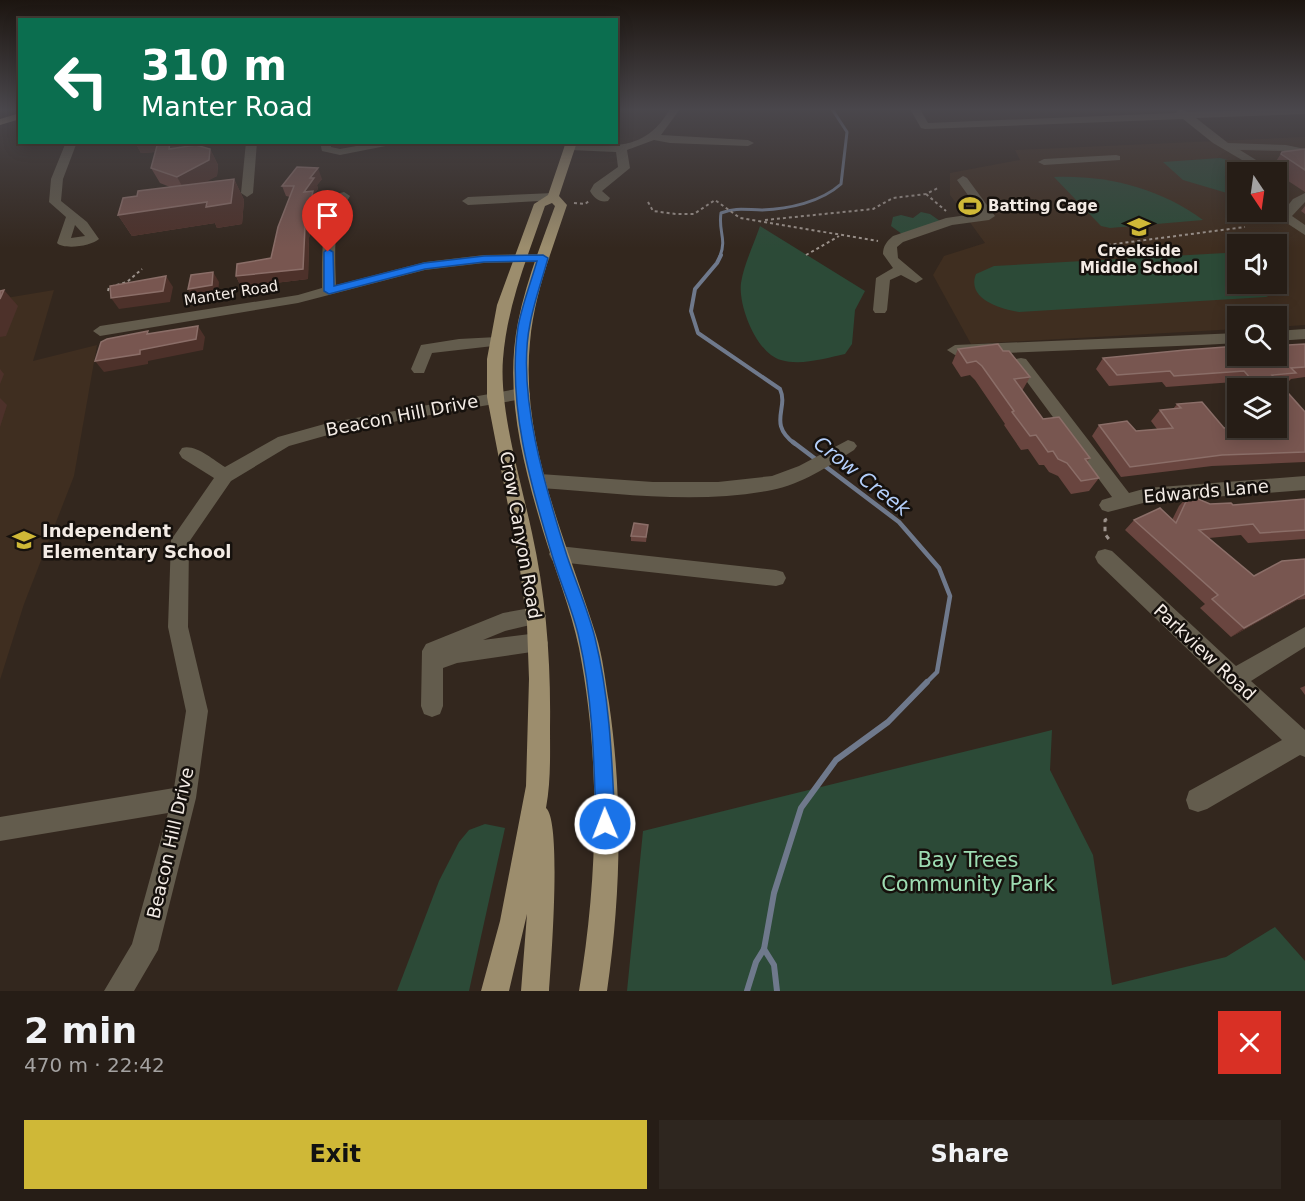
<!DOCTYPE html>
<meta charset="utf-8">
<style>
body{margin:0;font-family:"DejaVu Sans",sans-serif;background:#2e261f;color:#f1f3f6;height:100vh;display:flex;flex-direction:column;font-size:22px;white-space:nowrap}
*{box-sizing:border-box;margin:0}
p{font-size:20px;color:#a4a2a1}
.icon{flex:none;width:33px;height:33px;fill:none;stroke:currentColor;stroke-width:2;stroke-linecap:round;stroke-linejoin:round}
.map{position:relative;height:991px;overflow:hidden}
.sheet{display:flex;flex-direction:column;background:#261d16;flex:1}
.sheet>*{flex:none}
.guide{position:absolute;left:18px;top:18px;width:600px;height:126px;border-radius:0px;box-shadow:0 3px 15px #0003,0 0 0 2px #423b35;background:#0b6e4f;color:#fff;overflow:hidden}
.needle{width:39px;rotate:167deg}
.buttons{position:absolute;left:1227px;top:162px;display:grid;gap:12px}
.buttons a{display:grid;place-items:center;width:60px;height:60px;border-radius:0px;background:#261d16;box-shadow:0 3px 15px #0003,0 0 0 2px #423b35;font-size:30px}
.pin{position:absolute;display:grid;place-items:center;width:51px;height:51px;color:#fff;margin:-62px -26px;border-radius:50% 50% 50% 0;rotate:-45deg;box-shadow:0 0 6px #0007}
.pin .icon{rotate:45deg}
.me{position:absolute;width:66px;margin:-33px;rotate:359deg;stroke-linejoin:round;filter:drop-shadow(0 0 4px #0008)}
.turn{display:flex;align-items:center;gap:21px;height:126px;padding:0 24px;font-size:27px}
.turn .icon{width:78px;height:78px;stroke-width:2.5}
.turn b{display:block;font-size:42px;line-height:51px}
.round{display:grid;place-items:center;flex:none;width:63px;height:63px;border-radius:0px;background:#2e261f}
.summary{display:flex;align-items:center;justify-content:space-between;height:102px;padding:0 24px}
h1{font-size:36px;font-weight:600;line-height:45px}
.cta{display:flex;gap:12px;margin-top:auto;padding:12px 24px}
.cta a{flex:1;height:69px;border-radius:0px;background:#cfb837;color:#111;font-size:24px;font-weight:600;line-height:69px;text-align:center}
.cta a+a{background:#2e261f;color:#f1f3f6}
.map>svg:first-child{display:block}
.built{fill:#3f2e20;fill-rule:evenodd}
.green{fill:#2c4a37}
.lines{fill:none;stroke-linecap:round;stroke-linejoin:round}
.stream-far3{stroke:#6f798c;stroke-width:3}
.stream-far2{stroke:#6f798c;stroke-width:4}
.stream-far1{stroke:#6f798c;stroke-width:4.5}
.stream{stroke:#6f798c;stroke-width:6}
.path-far1{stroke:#9c928b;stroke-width:2;stroke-dasharray:3 3;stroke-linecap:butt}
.path{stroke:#9c928b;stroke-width:3;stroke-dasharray:4.5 4.5;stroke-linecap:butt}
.minor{fill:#635c4d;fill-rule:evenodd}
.major{fill:#9c8d6d;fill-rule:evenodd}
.wall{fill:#69453f}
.shaded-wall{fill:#4d312a}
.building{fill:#785650;stroke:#8b6e68;stroke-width:1.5}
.route{fill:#1a73e8;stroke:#114b97;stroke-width:1.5}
.labels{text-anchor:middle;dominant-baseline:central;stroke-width:5;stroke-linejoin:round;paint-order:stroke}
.far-poi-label{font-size:15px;font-weight:bold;fill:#f3ebe5;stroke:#16110d;text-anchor:start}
.far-street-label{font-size:15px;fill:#f3ebe5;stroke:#16110d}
.street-label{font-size:18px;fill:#f3ebe5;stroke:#16110d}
.poi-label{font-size:18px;font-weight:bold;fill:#f3ebe5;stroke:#16110d;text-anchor:start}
.water-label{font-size:20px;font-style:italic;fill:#b4cffb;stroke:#16110d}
.near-park-label{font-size:21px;fill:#9ddcb2;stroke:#16110d}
</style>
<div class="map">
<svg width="1305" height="991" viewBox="0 0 1305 991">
<rect width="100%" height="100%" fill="#33271e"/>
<!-- built -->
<g class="built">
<path d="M1305 137V325L1277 327 1276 316H1238L1237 329 971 344 933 275 944 256 985 243 950 195V173L1020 160 1015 150ZM1238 172H1276V212H1238ZM1238 244H1276V284H1238Z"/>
<path d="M54 290 33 361 97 345 74 476 24 604 0 680V299Z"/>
</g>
<!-- green -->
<g class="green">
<path d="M1220 158 1228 160 1243 172H1238L1237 196 1183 180 1163 162Z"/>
<path d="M1054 177C1108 175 1159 188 1203 220L1110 228 1101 226Z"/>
<path d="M921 212 930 214 940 221 902 234 891 226 893 217 901 215 913 218Z"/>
<path d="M760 226 865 291 855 310 852 344 845 354C826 358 801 366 781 360 757 354 738 306 741 283 744 264 754 244 760 226Z"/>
<path d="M1225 253 1237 255 1238 284H1276L1277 274 1282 284 1281 290 1266 297 1019 312C1001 309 966 299 976 274L994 266Z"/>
<path d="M1052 730 1050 770 1093 855 1112 985 1226 957 1275 927 1305 961V991H627L643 831Z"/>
<path d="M485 824 505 828 469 991H397L439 881 459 842 469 830Z"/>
</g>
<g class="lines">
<!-- stream-far3 -->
<path class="stream-far3" d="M720 256C727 239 718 231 721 213 735 207 748 210 762 210 789 209 821 202 841 184L847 132 832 109"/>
<!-- stream-far2 -->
<path class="stream-far2" d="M721 255 717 263 695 289 691 311 698 333 780 389C789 409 767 423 795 444"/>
<!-- stream-far1 -->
<path class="stream-far1" d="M793 442 899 522 939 568 950 596 937 672 925 684"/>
<!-- stream -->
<g class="stream">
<path d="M764 949 774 965 777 991"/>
<path d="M747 991 756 962 764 949 774 893 801 808 836 760 888 722 927 682"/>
</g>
<!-- path-far1 -->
<g class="path-far1">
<path d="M926 194 946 211"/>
<path d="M648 202 653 211 676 214H694L715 200 740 218 878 241"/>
<path d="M574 203 585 204 589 201"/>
<path d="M765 220 873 209 893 198 926 194 938 188"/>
<path d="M1114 254 1107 245 1245 227"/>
<path d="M806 255 839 236"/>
<path d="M108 291 109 287 127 282 142 269"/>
</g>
<!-- path -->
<path class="path" d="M1107 519 1105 520V534L1111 542"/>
<!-- minor -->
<g class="minor">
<path d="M670 109H680L661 135 748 140 754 143 748 146 670 143 654 140 627 150 630 168 602 191 610 198 608 201C600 203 594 198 590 191L594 184 618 167 616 152 570 150 564 147 566 145C575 143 585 145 594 145 630 147 651 141 670 109Z"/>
<path d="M910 109H920L928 123 1176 113 1180 109 1188 112 1305 109V114L1196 118 1228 143 1286 145 1305 149V155L1286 151 1240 150 1269 168 1263 171 1259 170 1213 143 1183 119 925 129 921 128Z"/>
<path d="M66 142H77L63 179 61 201 87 222 99 239C92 246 64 250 57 243L66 217 49 202 51 179ZM75 225 85 236 71 238Z"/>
<path d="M246 142H257L253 193 247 197 241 193Z"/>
<path d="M320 142H331V147L340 149 378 142H406L340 155 322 151Z"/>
<path d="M1116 155 1120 156V160L1044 165 1038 162 1044 159Z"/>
<path d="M963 176 967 178 995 216 989 220 952 225 903 242 897 247 898 258 923 279 916 283 901 275 890 280 887 310 885 313H875L873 310 876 278 893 268 883 254C883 246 887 241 893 236L946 218 981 213 957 180Z"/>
<path d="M344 192 350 196C332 224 335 253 336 285L425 262 484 255 543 254 550 258 543 262 484 263 425 270 298 303 100 336 93 331 100 326 298 295 322 288C322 254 320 223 340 193Z"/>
<path d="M553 193 557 194V200L468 205 462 201 468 197Z"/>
<path d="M1305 193V202L1292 216 1305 225V235L1282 220 1246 218 1240 214 1242 212 1282 213 1293 199Z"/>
<path d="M1305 329V339L1276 341V331Z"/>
<path d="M1238 333V343L1202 345 955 355 947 350 955 345Z"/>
<path d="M497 337 502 339 504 342 502 345 432 353 424 373H414L411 369 421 345 459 339Z"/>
<path d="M1021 358 1026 359 1129 493 1147 488 1305 476V490L1147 502 1108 512 1102 510 1099 505 1102 500 1112 497 1016 367 1013 363 1016 359Z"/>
<path d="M522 388 528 390 530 394 528 398 413 418 328 435 289 446 231 481 189 542 188 627 208 711 196 798 158 950 134 991H104L132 944 168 813 0 841V817L174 788 186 711 168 627 171 540 214 478 182 458 179 453 182 448C196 444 213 460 225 467L278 437 328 423Z"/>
<path d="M848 440 854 442 857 446 854 450C829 466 802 484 772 490 696 505 616 493 540 488L534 486 531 481 534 476 540 474 653 482H718L772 476 799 466Z"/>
<path d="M559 546 776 570 783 572 786 578 783 584 776 586 559 562 552 560 549 554 552 548Z"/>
<path d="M1105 549 1112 551 1236 666 1305 627V647L1251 681 1305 730V757L1300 755 1207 809 1198 812 1189 809 1186 800 1189 791 1282 740 1098 563 1095 557 1098 551Z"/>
<path d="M536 607 543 610 546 616 543 622 505 631 483 640 538 633 545 636 548 643 545 650 457 663 443 668V706L440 714 432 717 424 714 421 706 422 651 426 644 503 613Z"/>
</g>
<!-- major -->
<g class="major">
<path d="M20 113V119L0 125V119Z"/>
<path d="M566 142H577L559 196 567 205C552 250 534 295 530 342 520 442 567 542 596 635 603 657 605 680 609 703 623 799 621 895 607 991H579C598 878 601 761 579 648 571 609 555 570 543 531 523 464 504 393 518 322 526 282 541 244 555 206L552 203 545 206C528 256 507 305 503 359 499 410 521 481 532 533 546 597 551 661 550 727 550 754 551 781 546 808 562 821 551 964 549 991H521L527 914 509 991H481L500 921 526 786 529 679 527 624 519 562 487 397V359L497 305 534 204 548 195Z"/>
</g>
</g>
<!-- wall -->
<g class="wall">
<path d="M135 142H180V147L210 149 218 165 217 176 204 182 234 179 244 200 242 224 217 228 215 223 132 236 118 215 137 196 170 187 160 183 151 168 155 152 141 153Z"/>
<path d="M1305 149V192L1276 173V172L1271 169 1282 152Z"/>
<path d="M322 179 317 185 318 189 314 194 317 202 309 238 308 279 241 287 236 276 271 258 290 197 286 196 282 186Z"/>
<path d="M1305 206V214L1301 211Z"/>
<path d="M1305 344V377L1291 379 1286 384 1280 385 1305 412V462L1212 466 1121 477 1092 436 1099 425 1136 431 1157 429 1151 421 1160 410 1173 409 1177 404 1224 428H1276V388H1240L1234 382 1166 387 1162 382 1109 386 1096 369 1103 358Z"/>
<path d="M958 349 1003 351 1030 377 1022 391 1043 419 1090 458 1087 462 1099 478 1089 491 1071 494 1058 476 1049 472 1044 465H1039L1028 449 1021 450 1004 425 1005 424 975 380 970 375 961 377 952 363Z"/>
<path d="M1189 495 1210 504 1233 505 1305 499V539L1248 543 1241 535 1209 538 1254 576 1305 559V599L1297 600 1231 637 1200 608 1205 604 1125 530 1134 520H1172L1179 506Z"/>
<path d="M648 525 646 542 631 541V536Z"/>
<path d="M1305 686V695L1300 688Z"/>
</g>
<!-- shaded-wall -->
<g class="shaded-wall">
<path d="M135 142H158L156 152 141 153Z"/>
<path d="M170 142H180L177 164 169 149Z"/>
<path d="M210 149 218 165 217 176 186 193 177 177Z"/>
<path d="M318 168 322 179 317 185 318 189 314 194 317 202 309 238 308 279 241 287 236 276 303 269 305 227 304 192 310 178Z"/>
<path d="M234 179 244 200 242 224 217 228 215 223 132 236 118 215Z"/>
<path d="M213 272 219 282 218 296 195 300 188 289Z"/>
<path d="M166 276 173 287 170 302 119 309 111 298Z"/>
<path d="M4 290 18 306 6 336 0 337V299Z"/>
<path d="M198 326 205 337 203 350 148 361V364L104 372 95 361 140 350Z"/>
<path d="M0 369 4 374 0 384Z"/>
<path d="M0 398 7 405 0 427Z"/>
<path d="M1305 594 1297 600 1231 637 1244 628Z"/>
</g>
<!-- building -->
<g class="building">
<path d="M158 142H170L169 149 196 145 210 149 209 160 177 177 151 168Z"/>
<path d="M1305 149V170L1281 154 1282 152Z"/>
<path d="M297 167 318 168 310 178H314L304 192 313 191 305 227 303 269 236 276 237 264 271 258 278 227 294 186H282Z"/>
<path d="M234 179 231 203 206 207 207 202 118 215 123 198 137 196 138 191Z"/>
<path d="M213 272 212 285 188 289 191 275Z"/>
<path d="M166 276 163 291 111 298 110 286Z"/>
<path d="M4 290 0 299V291Z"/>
<path d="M198 326 196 339 140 350V354L95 361 101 342 107 339 148 331 147 334Z"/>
<path d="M1285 343 1288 345 1305 344V367L1291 368 1296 373 1272 375 1305 412V452L1222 455 1130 467 1099 425 1127 421 1136 431 1173 428 1160 410 1181 408 1177 404 1202 402 1224 428 1238 427 1276 428V424H1284L1276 416V388H1259L1244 371 1174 376 1170 371 1117 375 1103 358 1185 350 1238 346V356H1276V344Z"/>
<path d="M998 344 1003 351H1009L1030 377 1014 379 1043 419 1059 417 1090 458 1085 459 1099 478 1081 481 1067 463 1058 459 1053 451 1048 452 1036 435 1030 436 1012 412 1014 411 982 366 976 361 967 363 958 349Z"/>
<path d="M1189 495 1210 504 1231 503 1233 505 1305 499V530L1260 533 1253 524 1199 530 1254 576 1282 561 1305 559V594L1244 628 1212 599 1218 595 1134 520 1160 508 1176 523Z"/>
<path d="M634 523 648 525 646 537 631 536Z"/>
</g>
<!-- sky -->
<linearGradient id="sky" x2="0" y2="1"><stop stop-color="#1c1510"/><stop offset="0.44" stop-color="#4a474c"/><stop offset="1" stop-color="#4a474c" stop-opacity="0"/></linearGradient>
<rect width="1305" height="248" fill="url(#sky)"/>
<!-- route -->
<path class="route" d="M328 249 333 252 334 286 424 263 484 256 543 255 548 258C542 280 534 302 530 324 516 393 546 490 567 556 576 583 588 610 595 638 610 699 612 761 615 824L612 830 605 833 599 830 596 824C594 761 593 699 579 638 573 610 560 583 552 555 530 483 507 403 518 327 522 305 531 282 537 261L484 262 425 269 329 294 324 291V252Z"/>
<!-- icons -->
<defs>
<g id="stadium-bare" transform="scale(1.8)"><path d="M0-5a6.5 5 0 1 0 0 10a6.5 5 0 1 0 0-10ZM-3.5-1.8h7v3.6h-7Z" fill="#cfb837" stroke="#16110d" stroke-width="2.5" paint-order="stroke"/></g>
<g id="school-bare" transform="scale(1.8)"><path d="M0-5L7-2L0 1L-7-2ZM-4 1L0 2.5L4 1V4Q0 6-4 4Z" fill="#cfb837" stroke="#16110d" stroke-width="2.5" paint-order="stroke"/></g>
</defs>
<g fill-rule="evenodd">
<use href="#stadium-bare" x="970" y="206"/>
<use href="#school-bare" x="1139" y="227"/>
<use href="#school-bare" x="24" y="540"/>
</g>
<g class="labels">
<!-- far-poi labels -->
<g class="far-poi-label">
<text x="988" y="206">Batting Cage</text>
<text x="1139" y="251" text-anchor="middle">Creekside<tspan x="1139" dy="17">Middle School</tspan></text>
</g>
<!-- far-street labels -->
<g class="far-street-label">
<text transform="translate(231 293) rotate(-9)">Manter Road</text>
</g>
<!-- street labels -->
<g class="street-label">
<text transform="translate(402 415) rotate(-11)">Beacon Hill Drive</text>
<text transform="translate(1206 491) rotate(-5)">Edwards Lane</text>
<text transform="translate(521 535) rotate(80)">Crow Canyon Road</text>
<text transform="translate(1205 652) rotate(43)">Parkview Road</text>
<text transform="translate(170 843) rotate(-77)">Beacon Hill Drive</text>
</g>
<!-- poi labels -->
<g class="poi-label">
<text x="42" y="530">Independent<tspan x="42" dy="21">Elementary School</tspan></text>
</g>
<!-- water labels -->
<g class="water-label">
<text transform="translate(862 476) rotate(38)">Crow Creek</text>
</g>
<!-- near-park labels -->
<g class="near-park-label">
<text x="968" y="860">Bay Trees<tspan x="968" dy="24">Community Park</tspan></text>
</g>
</g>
</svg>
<div class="buttons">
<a><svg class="needle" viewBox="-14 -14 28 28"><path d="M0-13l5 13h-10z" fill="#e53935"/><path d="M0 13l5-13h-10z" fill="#a4a2a1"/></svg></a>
<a><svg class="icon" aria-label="sound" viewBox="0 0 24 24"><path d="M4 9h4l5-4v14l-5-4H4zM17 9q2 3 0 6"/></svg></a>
<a><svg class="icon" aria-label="search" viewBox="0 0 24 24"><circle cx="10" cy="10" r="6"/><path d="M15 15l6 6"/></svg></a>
<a><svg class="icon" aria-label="layers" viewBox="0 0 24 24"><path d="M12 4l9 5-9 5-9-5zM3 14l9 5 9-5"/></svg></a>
</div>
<div class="pin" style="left:328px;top:252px;background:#d93025"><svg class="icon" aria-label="arrive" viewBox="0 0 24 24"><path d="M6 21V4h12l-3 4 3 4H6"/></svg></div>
<svg class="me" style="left:605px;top:824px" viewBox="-20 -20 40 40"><circle r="17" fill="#1a73e8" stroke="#fff" stroke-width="3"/><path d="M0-11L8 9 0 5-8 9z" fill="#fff"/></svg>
<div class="guide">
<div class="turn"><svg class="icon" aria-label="left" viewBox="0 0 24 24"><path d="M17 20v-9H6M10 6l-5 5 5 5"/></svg><div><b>310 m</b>Manter Road</div></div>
</div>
</div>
<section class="sheet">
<div class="summary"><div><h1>2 min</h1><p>470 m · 22:42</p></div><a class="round" style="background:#d93025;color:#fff"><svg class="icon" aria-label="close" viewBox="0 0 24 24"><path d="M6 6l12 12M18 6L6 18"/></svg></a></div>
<div class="cta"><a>Exit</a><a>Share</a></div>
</section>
